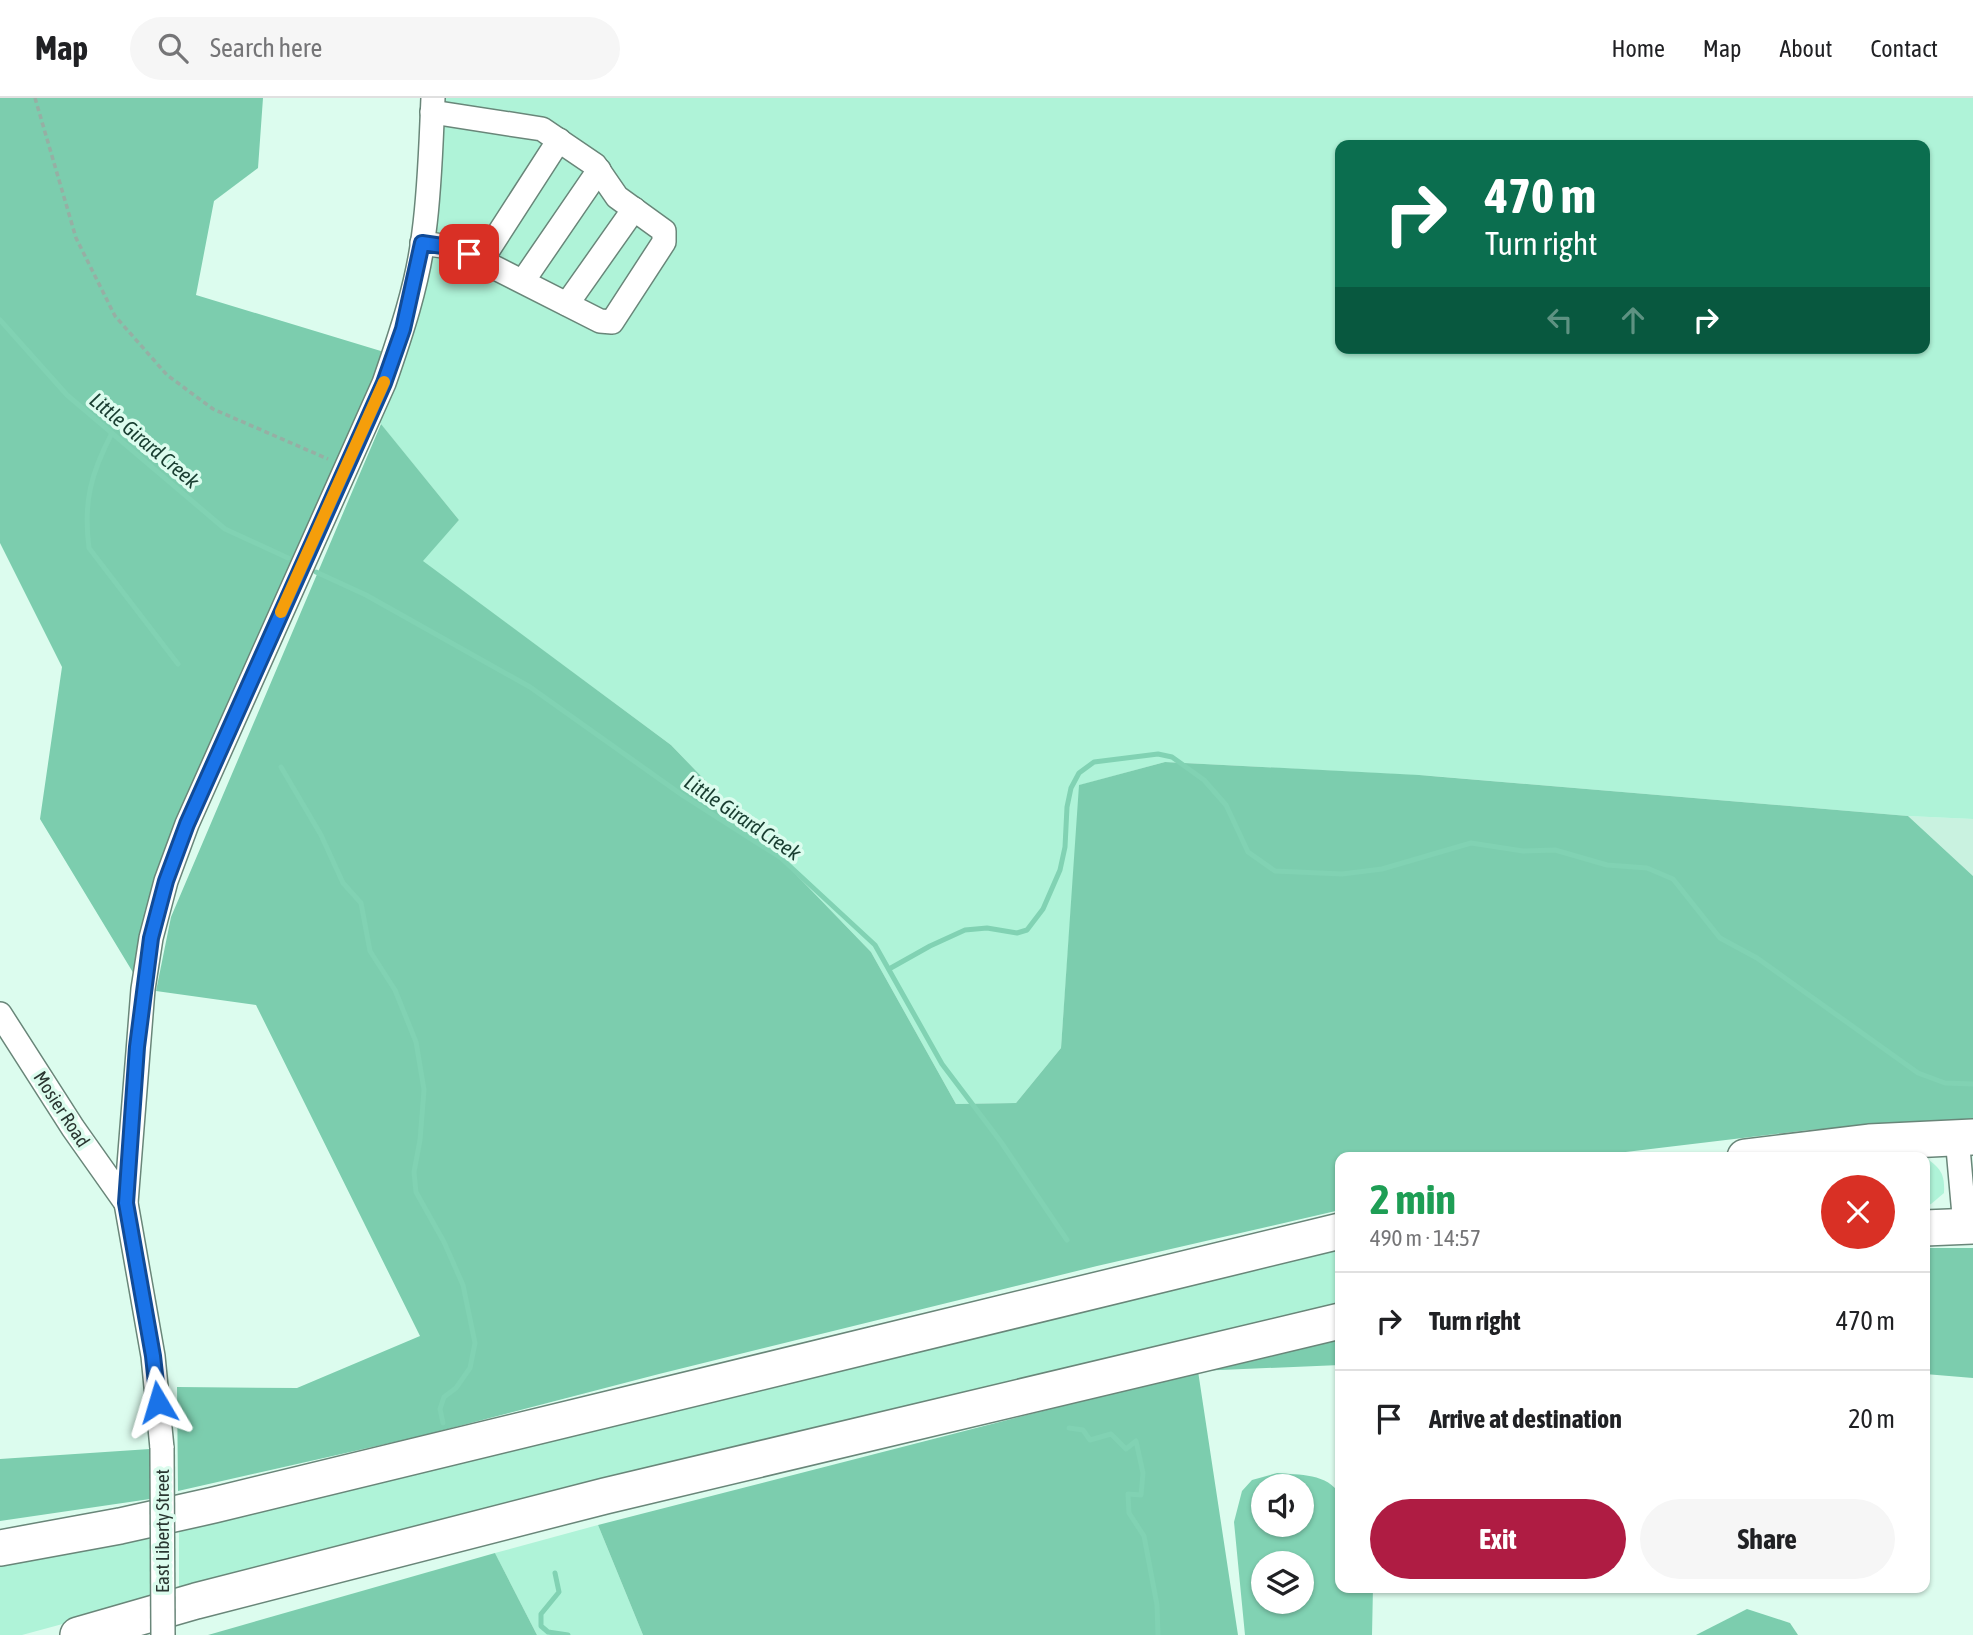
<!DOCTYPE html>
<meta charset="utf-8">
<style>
body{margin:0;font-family:"Asap Condensed",sans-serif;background:#f6f6f6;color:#202124;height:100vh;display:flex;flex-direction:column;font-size:26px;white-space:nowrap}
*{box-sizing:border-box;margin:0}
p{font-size:23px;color:#757577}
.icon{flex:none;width:38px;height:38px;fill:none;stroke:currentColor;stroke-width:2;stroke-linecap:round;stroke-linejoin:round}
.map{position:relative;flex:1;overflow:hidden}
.side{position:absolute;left:1335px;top:1054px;width:595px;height:441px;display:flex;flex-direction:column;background:#fff;border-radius:14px;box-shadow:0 2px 5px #0004}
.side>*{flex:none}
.banner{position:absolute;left:1335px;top:42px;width:595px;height:214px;border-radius:14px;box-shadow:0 2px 5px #0004;background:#0b6e4f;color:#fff;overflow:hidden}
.fabs{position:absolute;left:1251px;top:1376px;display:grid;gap:14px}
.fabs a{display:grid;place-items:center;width:63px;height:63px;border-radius:50%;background:#fff;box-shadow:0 2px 5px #0004;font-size:35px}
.pin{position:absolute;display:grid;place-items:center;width:60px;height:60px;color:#fff;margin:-30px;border-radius:14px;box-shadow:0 4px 10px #0006}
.me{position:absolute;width:77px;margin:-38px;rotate:353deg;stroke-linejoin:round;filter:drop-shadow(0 0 5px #0008)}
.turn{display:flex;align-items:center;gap:24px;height:147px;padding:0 35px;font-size:32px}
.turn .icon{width:91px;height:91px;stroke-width:2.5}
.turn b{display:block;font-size:49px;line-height:60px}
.lanes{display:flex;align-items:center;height:66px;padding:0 35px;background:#0003;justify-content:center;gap:35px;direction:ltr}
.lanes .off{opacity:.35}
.round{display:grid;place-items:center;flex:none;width:74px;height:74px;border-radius:37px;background:#f6f6f6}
.head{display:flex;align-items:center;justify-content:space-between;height:119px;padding:0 35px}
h1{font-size:42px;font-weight:700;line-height:52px;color:#1e9e55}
.button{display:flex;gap:14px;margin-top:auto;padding:14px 35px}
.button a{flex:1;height:80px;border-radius:42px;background:#af1c43;color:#fff;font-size:28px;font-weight:700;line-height:80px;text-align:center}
.button a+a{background:#f6f6f6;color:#202124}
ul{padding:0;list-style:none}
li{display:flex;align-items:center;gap:21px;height:98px;padding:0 35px;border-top:2px solid #e0e0e0}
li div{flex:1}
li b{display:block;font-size:26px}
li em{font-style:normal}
header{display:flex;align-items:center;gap:42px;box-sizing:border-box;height:98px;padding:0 35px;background:#fff;border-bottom:2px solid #e0e0e0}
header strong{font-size:33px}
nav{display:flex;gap:38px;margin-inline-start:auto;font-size:24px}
.search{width:490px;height:63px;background:#f6f6f6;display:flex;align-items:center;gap:18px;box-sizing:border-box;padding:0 24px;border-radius:38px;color:#757577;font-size:26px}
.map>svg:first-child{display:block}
.built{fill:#c9f2e0}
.green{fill:#aff3d8;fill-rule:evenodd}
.forest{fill:#7ccdae}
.water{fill:#81d2b3;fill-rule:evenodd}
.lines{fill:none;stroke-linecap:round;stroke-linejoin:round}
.stream{stroke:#81d2b3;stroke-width:5}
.minor-casing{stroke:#698679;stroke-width:26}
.highway-casing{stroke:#698679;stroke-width:38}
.path{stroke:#96afa4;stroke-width:3.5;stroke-dasharray:5 3.5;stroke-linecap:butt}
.minor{stroke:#fff;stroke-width:23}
.highway{stroke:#fff;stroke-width:35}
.minor-bridge-casing{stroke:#698679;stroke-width:26;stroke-linecap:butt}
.minor-bridge{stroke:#fff;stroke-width:23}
.route-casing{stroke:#114b97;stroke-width:18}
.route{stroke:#1a73e8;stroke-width:12}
.slow{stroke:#f59e0b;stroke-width:12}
.labels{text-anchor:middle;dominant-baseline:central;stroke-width:7;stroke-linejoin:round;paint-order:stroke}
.street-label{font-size:19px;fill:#2a3631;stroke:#dcfcee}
.water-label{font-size:21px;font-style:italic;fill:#183d30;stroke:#dcfcee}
</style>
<header>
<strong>Map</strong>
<div class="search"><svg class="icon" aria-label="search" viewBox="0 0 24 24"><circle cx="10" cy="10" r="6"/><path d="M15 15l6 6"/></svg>Search here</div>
<nav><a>Home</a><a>Map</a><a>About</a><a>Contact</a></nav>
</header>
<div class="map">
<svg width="1973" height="1537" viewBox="0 0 1973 1537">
<rect width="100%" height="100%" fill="#dcfcee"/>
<!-- built -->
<path class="built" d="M1908 718 1973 721V778Z"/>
<!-- green -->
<g class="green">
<path d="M433 0H1973V721L1908 718 1432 678 1165 664 1080 687 1061 950 1016 1005 956 1006 871 854 671 647 422 463 459 422 371 314 403 231ZM1340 47H1925V250H1340Z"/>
<path d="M1925 1059C1940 1070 1945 1075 1944 1095L1931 1106 1925 1108Z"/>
<path d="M1340 1145V1208L179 1495V1424Z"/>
<path d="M598 1427 643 1537H537L495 1455Z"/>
<path d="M151 1432V1502L22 1537H0V1462Z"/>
</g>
<!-- forest -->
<g class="forest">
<path d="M0 0H263L258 70 214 103 196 197 394 257 187 726 143 891 40 721 62 569 0 445Z"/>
<path d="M381 326 459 422 423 463 671 647 871 854 956 1006 1016 1005 1061 950 1079 687 1165 664 1419 677 1908 718 1973 778V1022L1809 1032 1584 1059H1340V1112L1097 1168 659 1276 421 1338 178 1393 177 1289 297 1290 420 1238 256 907 156 893 171 819Z"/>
<path d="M1925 1150H1973V1280L1925 1276Z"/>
<path d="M1340 1242V1267L1198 1273 1238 1537H643L598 1427 1198 1273Z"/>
<path d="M150 1351V1401L0 1423V1361Z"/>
<path d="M495 1455 537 1537H208Z"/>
<path d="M1747 1511 1790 1525 1798 1537H1696Z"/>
</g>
<!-- water -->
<path class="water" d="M1277 1375C1299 1377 1328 1375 1340 1397V1489H1373L1372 1537H1245L1234 1424 1242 1393 1252 1382ZM1264 1388H1302V1426H1264ZM1264 1465H1302V1503H1264Z"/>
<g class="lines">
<!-- stream -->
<g class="stream">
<path d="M0 222 67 297 225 431 288 460"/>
<path d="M112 335C91 375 83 404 89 450L178 566"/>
<path d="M316 474 366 497 530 589 682 697 781 760 875 847 942 966 1001 1044 1067 1142"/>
<path d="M281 669 321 737 343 785 361 805 370 853 395 892 416 944 424 992 420 1042 414 1074 416 1094 444 1144 463 1187 475 1245 470 1270 456 1290 444 1299 440 1311 443 1325"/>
<path d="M889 871 930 848 965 832 987 830 1017 835 1027 832 1043 811 1060 772 1065 749 1067 709 1071 690 1079 675 1094 664 1158 656 1172 659 1204 682 1226 707 1248 754 1275 773 1342 776 1382 771 1471 745 1523 753 1555 752 1607 767 1647 770 1673 781 1720 840 1757 860 1918 975 1945 985 1973 986"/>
<path d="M1069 1330 1083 1332 1090 1342 1111 1336 1126 1351 1136 1343 1143 1375 1141 1397 1128 1396 1129 1415 1144 1438 1157 1507 1158 1537"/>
<path d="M555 1475 559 1494 541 1516V1528L548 1534 568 1537"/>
</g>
<!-- minor casing -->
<g class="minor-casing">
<g id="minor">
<path d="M422 145 456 150 600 223 612 224 664 144V133L617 99 595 67 542 31 432 14"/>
<path d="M481 163 559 42"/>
<path d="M523 183 599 72"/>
<path d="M567 206 634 111"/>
<path d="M0 916 73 1030 126 1105"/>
<path d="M1957 1039 1965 1128"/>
<path d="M162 1350 153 1258 126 1105 143 891 151 840 166 783 187 726 384 285C401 236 418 186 424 134 430 90 431 44 433 0"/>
</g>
</g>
<!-- highway casing -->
<g class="highway-casing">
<g id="highway">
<path d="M1745 1059 1869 1044 1973 1039"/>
<path d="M1925 1130 1973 1128"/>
<path d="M0 1450 120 1428 214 1407 1340 1133"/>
<path d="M78 1537 196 1503 605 1398 1340 1223"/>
</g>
</g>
<!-- path -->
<path class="path" d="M35 0 76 140 115 218 167 277 213 311 328 361"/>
<!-- minor -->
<use href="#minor" class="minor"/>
<!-- highway -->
<use href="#highway" class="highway"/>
<!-- minor-bridge casing -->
<g class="minor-bridge-casing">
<path id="minor-bridge" d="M162 1350 163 1537"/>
</g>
<!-- minor-bridge -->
<use href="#minor-bridge" class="minor-bridge"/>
</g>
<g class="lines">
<!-- route casing -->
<g class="route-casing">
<path id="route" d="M158 1304 153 1258 126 1105 137 949 151 840 166 783 187 726 384 285 403 231 422 145 456 150 469 156"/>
</g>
<!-- route -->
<use href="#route" class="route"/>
<!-- slow -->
<path class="slow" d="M281 514 384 284"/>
</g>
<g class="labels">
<!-- street labels -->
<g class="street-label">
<text transform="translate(62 1011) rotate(57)">Mosier Road</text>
<text transform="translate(162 1433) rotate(-90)">East Liberty Street</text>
</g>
<!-- water labels -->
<g class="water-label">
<text transform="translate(145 342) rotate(40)">Little Girard Creek</text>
<text transform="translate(743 719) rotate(34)">Little Girard Creek</text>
</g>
</g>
</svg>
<div class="fabs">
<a><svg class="icon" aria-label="sound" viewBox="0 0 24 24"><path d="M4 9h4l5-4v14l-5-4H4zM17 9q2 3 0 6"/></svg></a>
<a><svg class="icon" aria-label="layers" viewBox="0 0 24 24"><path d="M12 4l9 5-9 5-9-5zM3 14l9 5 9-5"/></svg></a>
</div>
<div class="pin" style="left:469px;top:156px;background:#d93025"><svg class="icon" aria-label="arrive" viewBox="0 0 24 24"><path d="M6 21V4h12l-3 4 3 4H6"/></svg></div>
<svg class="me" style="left:158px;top:1304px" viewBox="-20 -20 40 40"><path d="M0-17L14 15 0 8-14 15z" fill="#1a73e8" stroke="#fff" stroke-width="4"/></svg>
<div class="banner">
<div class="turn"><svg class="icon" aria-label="right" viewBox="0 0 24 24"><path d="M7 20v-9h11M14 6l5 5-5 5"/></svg><div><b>470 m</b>Turn right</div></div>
<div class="lanes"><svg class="icon off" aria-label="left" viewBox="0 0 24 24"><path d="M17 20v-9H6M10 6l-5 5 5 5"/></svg><svg class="icon off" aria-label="ahead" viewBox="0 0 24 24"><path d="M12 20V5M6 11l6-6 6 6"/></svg><svg class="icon" aria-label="right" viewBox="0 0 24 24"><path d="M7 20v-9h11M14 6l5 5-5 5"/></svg></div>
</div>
<section class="side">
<div class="head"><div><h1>2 min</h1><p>490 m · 14:57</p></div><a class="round" style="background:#d93025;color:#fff"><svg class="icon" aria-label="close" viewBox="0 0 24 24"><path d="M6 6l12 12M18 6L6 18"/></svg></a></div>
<ul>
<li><svg class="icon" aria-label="right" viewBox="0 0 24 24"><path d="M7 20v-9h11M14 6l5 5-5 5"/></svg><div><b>Turn right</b></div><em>470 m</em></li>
<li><svg class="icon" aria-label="arrive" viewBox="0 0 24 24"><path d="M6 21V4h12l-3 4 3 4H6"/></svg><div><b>Arrive at destination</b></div><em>20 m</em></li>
</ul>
<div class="button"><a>Exit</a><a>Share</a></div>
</section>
</div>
